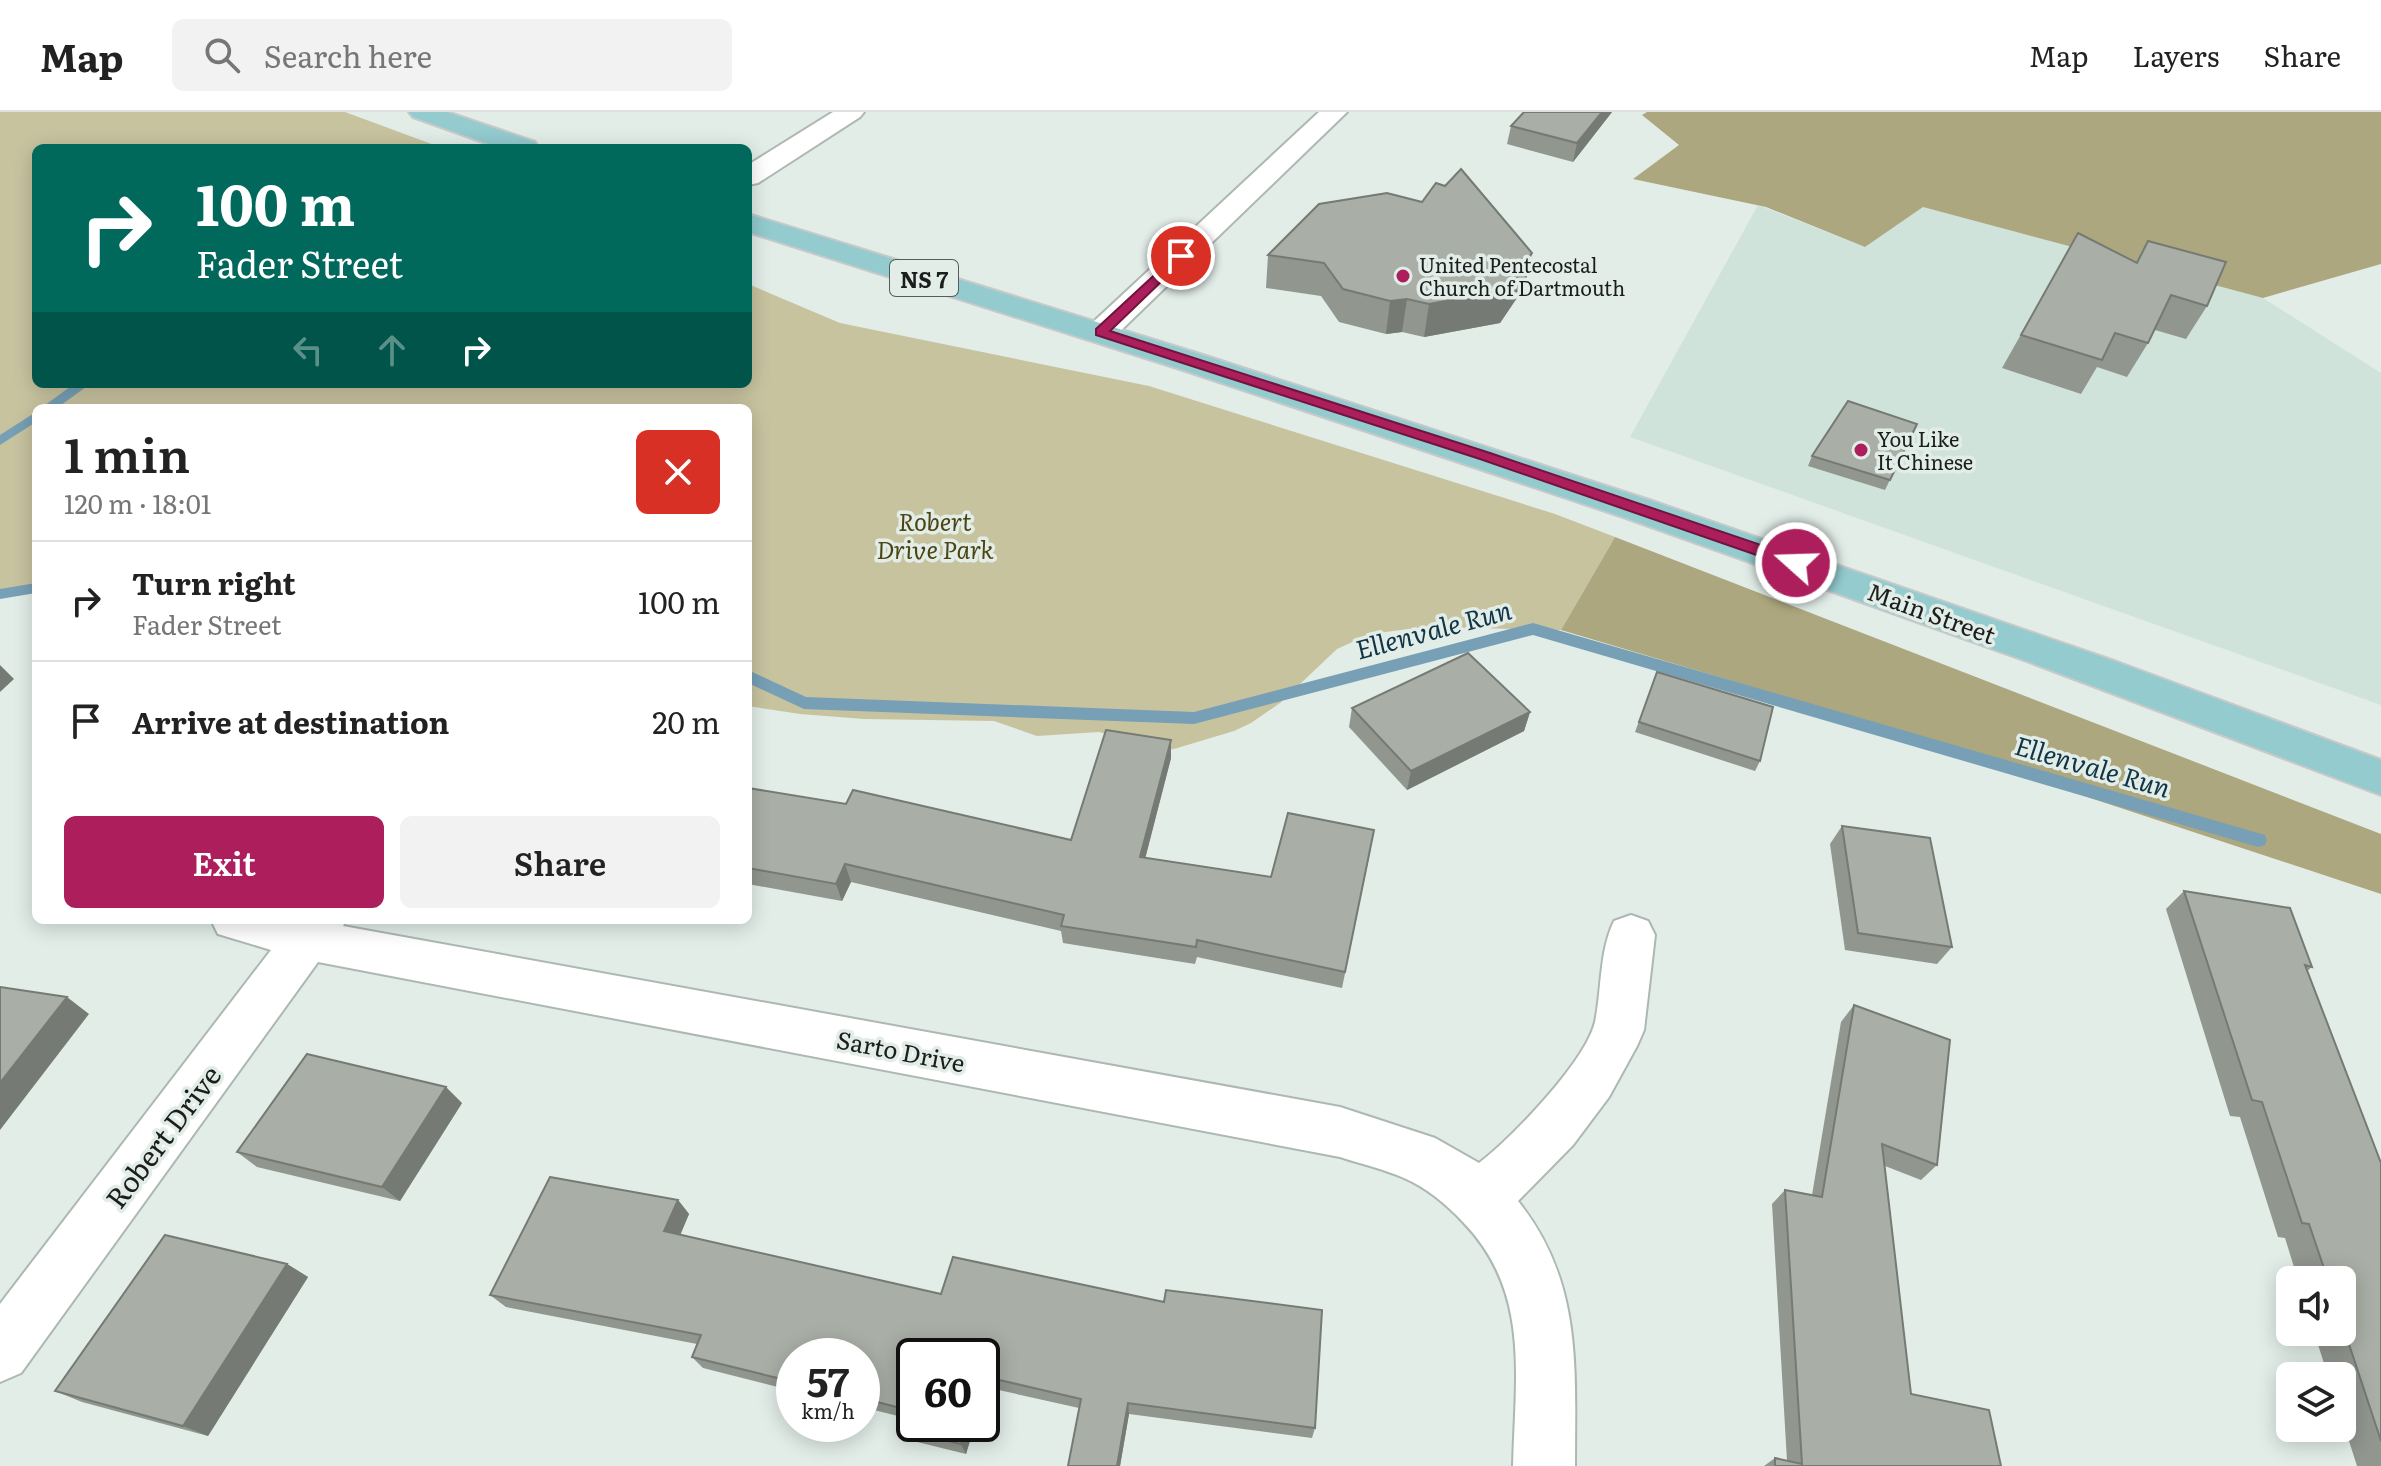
<!DOCTYPE html>
<meta charset="utf-8">
<style>
body{margin:0;font-family:Literata,serif;background:#f2f2f2;color:#222;height:100vh;display:flex;flex-direction:column;font-size:30px;white-space:nowrap}
*{box-sizing:border-box;margin:0}
p{font-size:26px;color:#767676}
.icon{flex:none;width:44px;height:44px;fill:none;stroke:currentColor;stroke-width:2;stroke-linecap:round;stroke-linejoin:round}
.map{position:relative;flex:1;overflow:hidden}
.details{position:absolute;left:32px;top:292px;width:720px;height:520px;display:flex;flex-direction:column;background:#fff;border-radius:12px;box-shadow:0 4px 20px #0003}
.details>*{flex:none}
.guide{position:absolute;left:32px;top:32px;width:720px;height:244px;border-radius:12px;box-shadow:0 4px 20px #0003;background:#00695c;color:#fff;overflow:hidden}
.fabs{position:absolute;left:2276px;top:1154px;display:grid;gap:16px}
.fabs a{display:grid;place-items:center;width:80px;height:80px;border-radius:12px;background:#fff;box-shadow:0 4px 20px #0003;font-size:40px}
.speed{position:absolute;left:776px;top:1226px;display:flex;gap:16px;font-size:40px;font-weight:700;text-align:center}
.speed>*{display:grid;place-content:center;width:104px;height:104px;border-radius:50%;background:#fff;box-shadow:0 4px 20px #0003;line-height:1}
.speed small{font-size:20px;font-weight:400}
.speed .limit{border:4px solid #111;border-radius:12px;background:#fff;color:#111}
.pin{position:absolute;display:grid;place-items:center;width:68px;height:68px;color:#fff;margin:-34px;border:4px solid #fff;border-radius:50%;box-shadow:0 2px 8px #0007}
.me{position:absolute;width:88px;margin:-44px;rotate:290deg;stroke-linejoin:round;filter:drop-shadow(0 0 6px #0008)}
.turn{display:flex;align-items:center;gap:28px;height:168px;padding:0 32px;font-size:36px}
.turn .icon{width:104px;height:104px;stroke-width:2.5}
.turn b{display:block;font-size:56px;line-height:68px}
.lanes{display:flex;align-items:center;height:76px;padding:0 32px;background:#0003;justify-content:center;gap:40px;direction:ltr}
.lanes .off{opacity:.35}
.round{display:grid;place-items:center;flex:none;width:84px;height:84px;border-radius:12px;background:#f2f2f2}
.summary{display:flex;align-items:center;justify-content:space-between;height:136px;padding:0 32px}
h1{font-size:48px;font-weight:600;line-height:60px}
.cta{display:flex;gap:16px;margin-top:auto;padding:16px 32px}
.cta a{flex:1;height:92px;border-radius:12px;background:#ac1f5c;color:#fff;font-size:32px;font-weight:600;line-height:92px;text-align:center}
.cta a+a{background:#f2f2f2;color:#222}
ul{padding:0;list-style:none}
li{display:flex;align-items:center;gap:24px;height:120px;padding:0 32px;border-top:2px solid #e0e0e0}
li div{flex:1}
li b{display:block;font-size:30px}
li em{font-style:normal}
header{display:flex;align-items:center;gap:48px;box-sizing:border-box;height:112px;padding:0 40px;background:#fff;border-bottom:2px solid #e0e0e0}
header strong{font-size:38px}
nav{display:flex;gap:44px;margin-inline-start:auto;font-size:28px}
.search{width:560px;height:72px;background:#f2f2f2;display:flex;align-items:center;gap:20px;box-sizing:border-box;padding:0 28px;border-radius:12px;color:#767676;font-size:30px}
.map>svg:first-child{display:block}
.built{fill:#d0e3da}
.green{fill:#c8c39f}
.forest{fill:#ada77f}
.lines{fill:none;stroke-linecap:round;stroke-linejoin:round}
.stream{fill:#779fb5;fill-rule:evenodd}
.minor-casing{stroke:#adb8b3;stroke-width:4}
.major-casing{stroke:#c8c9c9;stroke-width:4}
.minor{fill:#fff;fill-rule:evenodd}
.major{fill:#93cbce;fill-rule:evenodd}
.wall{fill:#91968f}
.shaded-wall{fill:#767a74}
.building{fill:#a9afa6;stroke:#767a74;stroke-width:2}
.route{fill:#ac1f5c;stroke:#70143c;stroke-width:2}
.poi-dot{fill:#ac1f5c;stroke:#e2ede8;stroke-width:3}
.labels{text-anchor:middle;dominant-baseline:central;stroke-width:7;stroke-linejoin:round;paint-order:stroke}
.far-poi-label{font-size:20px;fill:#1a1e1c;stroke:#e2ede8;text-anchor:start}
.shield{fill:#e2ede8;stroke:#565c59;stroke-width:2}
.shield-label{font-size:22px;font-weight:bold;fill:#1a1e1c}
.park-label{font-size:24px;font-style:italic;fill:#4c4513;stroke:#e2ede8}
.street-label{font-size:24px;fill:#1a1e1c;stroke:#e2ede8}
.water-label{font-size:26px;font-style:italic;fill:#113547;stroke:#e2ede8}
.near-street-label{font-size:28px;fill:#1a1e1c;stroke:#e2ede8}
</style>
<header>
<strong>Map</strong>
<div class="search"><svg class="icon" aria-label="search" viewBox="0 0 24 24"><circle cx="10" cy="10" r="6"/><path d="M15 15l6 6"/></svg>Search here</div>
<nav><a>Map</a><a>Layers</a><a>Share</a></nav>
</header>
<div class="map">
<svg width="2381" height="1354" viewBox="0 0 2381 1354">
<rect width="100%" height="100%" fill="#e2ede8"/>
<!-- built -->
<path class="built" d="M1758 93 1865 135 1923 95 2263 186 2381 261V593L1630 325Z"/>
<!-- green -->
<path class="green" d="M0 0H345L437 34 36 36V272H748V172L840 211 1149 274 1555 402 1615 425 1561 518 1424 515 1370 522 1337 537 1280 591 1251 611 1234 619 1174 637 1164 638 1099 620 1037 624 994 609 864 607 800 602 748 594V296H36V474L0 482Z"/>
<!-- forest -->
<g class="forest">
<path d="M1647 0H2381V152L2263 186 1923 95 1865 135 1766 95 1633 67 1679 33 1642 3Z"/>
<path d="M1615 425 2381 722V782L1776 582 1561 518Z"/>
</g>
<g class="lines">
<!-- stream -->
<g class="stream">
<path d="M74 272H90L57 296H41Z"/>
<path d="M36 300V310L0 333V323Z"/>
<path d="M36 471V481L0 487V477Z"/>
<path d="M1533 511 2258 721 2265 723 2267 728 2265 733 2258 735 1533 523 1194 612 804 597 748 571V558L806 585 1194 600Z"/>
</g>
<!-- minor casing -->
<g class="minor-casing">
<g id="minor">
<path d="M833 0H864L860 5 758 71 748 73V53Z"/>
<path d="M1319 0H1347L1112 227 1101 229 1090 227 1085 220 1090 213Z"/>
<path d="M1631 803 1648 809 1655 823 1644 918 1637 934 1609 985 1573 1033 1518 1089C1583 1170 1575 1257 1575 1354H1513C1515 1265 1531 1180 1463 1110 1446 1092 1427 1076 1404 1066 1384 1057 1361 1052 1340 1045L318 850 21 1261 0 1270V1192L271 838 218 822 211 808H346L343 814 1340 995 1435 1026 1479 1051C1511 1027 1586 949 1595 910 1602 877 1599 840 1614 809Z"/>
</g>
</g>
<!-- major casing -->
<g class="major-casing">
<g id="major">
<path d="M409 0H447L535 30 539 36H500L413 5Z"/>
<path d="M748 102 1206 244 1652 389 2117 550 2381 648V683L2032 551 1626 406 1183 258 748 120Z"/>
</g>
</g>
<!-- minor -->
<use href="#minor" class="minor"/>
<!-- major -->
<use href="#major" class="major"/>
</g>
<!-- wall -->
<g class="wall">
<path d="M1612 0 1573 50 1507 32 1511 14Z"/>
<path d="M2078 121 2136 150 2148 129 2207 194 2186 227 2155 218 2148 231 2127 265 2097 255 2081 282 2002 256Z"/>
<path d="M1268 143 1525 174 1500 211 1424 225 1402 220 1386 222 1339 210 1321 184 1266 176Z"/>
<path d="M1917 312 1885 378 1808 354 1812 344Z"/>
<path d="M1657 560 1760 649 1755 659 1635 620Z"/>
<path d="M1352 596 1530 600 1524 619 1407 678 1349 615Z"/>
<path d="M1171 628V646L1145 746 1271 765 1371 736 1342 876 1197 845 1195 852 1063 831 1061 819 851 770 842 789 748 772V676L1071 728Z"/>
<path d="M1842 714 1952 835 1937 852 1845 838 1830 732Z"/>
<path d="M2184 779 2312 855 2307 859 2381 1051V1354H2357L2342 1307V1264H2328L2314 1220H2342V1168H2298L2285 1126 2278 1125 2240 1005 2230 1004 2166 797Z"/>
<path d="M1854 893 1937 1053 1921 1068 1885 1054 1911 1282 2001 1354H1764L1775 1346 1787 1349 1772 1092 1785 1078 1812 1083 1841 910Z"/>
<path d="M462 991 400 1089 257 1055 237 1040Z"/>
<path d="M678 1088 689 1102 680 1123 1315 1316 1312 1326 1129 1302 1120 1354H1068L1079 1296 985 1275 982 1285V1244L975 1312 966 1342 905 1327 898 1317 902 1305 862 1295V1244H794V1279L703 1256 692 1245 697 1232 506 1195 490 1183Z"/>
<path d="M287 1152 308 1165 208 1324 82 1290 55 1279Z"/>
</g>
<!-- shaded-wall -->
<g class="shaded-wall">
<path d="M1602 0H1612L1573 50 1577 31Z"/>
<path d="M1532 141 1525 174 1500 211 1424 225 1429 192Z"/>
<path d="M1407 187 1402 220 1386 222 1390 189Z"/>
<path d="M0 553 14 567 0 580Z"/>
<path d="M1530 600 1524 619 1407 678 1411 659Z"/>
<path d="M1171 628V646L1141 763 1140 745Z"/>
<path d="M845 752 851 770 842 789 836 772Z"/>
<path d="M67 885 89 902 0 1018V971Z"/>
<path d="M446 975 462 991 400 1089 382 1075Z"/>
<path d="M678 1088 689 1102 676 1133 664 1119Z"/>
<path d="M287 1152 308 1165 208 1324 183 1314Z"/>
<path d="M982 1269 985 1275 982 1285Z"/>
<path d="M1128 1291 1129 1302 1120 1354H1117Z"/>
<path d="M967 1312H975L966 1342 961 1332Z"/>
</g>
<!-- building -->
<g class="building">
<path d="M1524 0H1602L1577 31 1511 14Z"/>
<path d="M1461 57 1532 141 1506 178 1429 192 1407 187 1390 189 1343 177 1324 151 1268 143 1319 92 1387 81 1422 90 1436 71 1445 74Z"/>
<path d="M2078 121 2137 151 2148 129 2226 150 2207 194 2171 183 2148 231 2115 221 2102 248 2021 223Z"/>
<path d="M1848 289 1917 312 1890 368 1812 344Z"/>
<path d="M1468 541 1530 600 1411 659 1352 596Z"/>
<path d="M1657 560 1773 595 1760 649 1639 610Z"/>
<path d="M1106 618 1171 628 1140 745 1271 765 1288 701 1374 718 1345 860 1197 828 1196 835 1061 814 1064 803 845 752 836 772 748 756V676L846 692 853 678 1071 728Z"/>
<path d="M1842 714 1930 726 1952 835 1858 821Z"/>
<path d="M2184 779 2290 796 2312 855 2305 853 2381 1051V1329L2342 1211V1168H2328L2309 1112 2302 1111 2262 990 2252 988Z"/>
<path d="M0 875 67 885 0 971Z"/>
<path d="M1854 893 1950 928 1937 1053 1882 1032 1911 1282 1989 1298 2001 1354H1775V1346L1802 1352 1785 1078 1822 1085Z"/>
<path d="M307 942 446 975 382 1075 237 1040Z"/>
<path d="M550 1065 678 1088 664 1119 941 1182 953 1145 1164 1190 1166 1178 1322 1198 1315 1316 1128 1291 1117 1354H1068L1081 1287 982 1264V1244H914V1312H967L961 1332 898 1317 904 1297 862 1286V1244H794V1270L692 1245 701 1223 490 1183Z"/>
<path d="M165 1123 287 1152 183 1314 55 1279Z"/>
</g>
<!-- route -->
<path class="route" d="M1177 142 1188 144 1110 219 1490 341 1802 447 1804 451 1802 455H1791L1480 347 1096 223V217Z"/>
<!-- markers -->
<g class="poi-dot">
<circle cx="1403" cy="164" r="8"/>
<circle cx="1861" cy="338" r="8"/>
</g>
<g class="labels">
<!-- far-poi labels -->
<g class="far-poi-label">
<text x="1419" y="152">United Pentecostal<tspan x="1419" dy="23">Church of Dartmouth</tspan></text>
<text x="1877" y="326">You Like<tspan x="1877" dy="23">It Chinese</tspan></text>
</g>
<!-- shield labels -->
<rect class="shield" x="890" y="148" width="68" height="36" rx="6"/>
<g class="shield-label">
<text x="924" y="166">NS 7</text>
</g>
<!-- park labels -->
<g class="park-label">
<text x="935" y="408">Robert<tspan x="935" dy="28">Drive Park</tspan></text>
</g>
<!-- street labels -->
<g class="street-label">
<text transform="translate(1932 500) rotate(20)">Main Street</text>
<text transform="translate(901 938) rotate(11)">Sarto Drive</text>
</g>
<!-- water labels -->
<g class="water-label">
<text transform="translate(1433 516) rotate(-15)">Ellenvale Run</text>
<text transform="translate(2093 653) rotate(16)">Ellenvale Run</text>
</g>
<!-- near-street labels -->
<g class="near-street-label">
<text transform="translate(162 1024) rotate(-53)">Robert Drive</text>
</g>
</g>
</svg>
<div class="fabs">
<a><svg class="icon" aria-label="sound" viewBox="0 0 24 24"><path d="M4 9h4l5-4v14l-5-4H4zM17 9q2 3 0 6"/></svg></a>
<a><svg class="icon" aria-label="layers" viewBox="0 0 24 24"><path d="M12 4l9 5-9 5-9-5zM3 14l9 5 9-5"/></svg></a>
</div>
<div class="speed"><div>57<small>km/h</small></div><div class="limit">60</div></div>
<div class="pin" style="left:1181px;top:144px;background:#d93025"><svg class="icon" aria-label="arrive" viewBox="0 0 24 24"><path d="M6 21V4h12l-3 4 3 4H6"/></svg></div>
<svg class="me" style="left:1796px;top:451px" viewBox="-20 -20 40 40"><circle r="17" fill="#ac1f5c" stroke="#fff" stroke-width="3"/><path d="M0-11L8 9 0 5-8 9z" fill="#fff"/></svg>
<div class="guide">
<div class="turn"><svg class="icon" aria-label="right" viewBox="0 0 24 24"><path d="M7 20v-9h11M14 6l5 5-5 5"/></svg><div><b>100 m</b>Fader Street</div></div>
<div class="lanes"><svg class="icon off" aria-label="left" viewBox="0 0 24 24"><path d="M17 20v-9H6M10 6l-5 5 5 5"/></svg><svg class="icon off" aria-label="ahead" viewBox="0 0 24 24"><path d="M12 20V5M6 11l6-6 6 6"/></svg><svg class="icon" aria-label="right" viewBox="0 0 24 24"><path d="M7 20v-9h11M14 6l5 5-5 5"/></svg></div>
</div>
<section class="details">
<div class="summary"><div><h1>1 min</h1><p>120 m · 18:01</p></div><a class="round" style="background:#d93025;color:#fff"><svg class="icon" aria-label="close" viewBox="0 0 24 24"><path d="M6 6l12 12M18 6L6 18"/></svg></a></div>
<ul>
<li><svg class="icon" aria-label="right" viewBox="0 0 24 24"><path d="M7 20v-9h11M14 6l5 5-5 5"/></svg><div><b>Turn right</b><p>Fader Street</p></div><em>100 m</em></li>
<li><svg class="icon" aria-label="arrive" viewBox="0 0 24 24"><path d="M6 21V4h12l-3 4 3 4H6"/></svg><div><b>Arrive at destination</b></div><em>20 m</em></li>
</ul>
<div class="cta"><a>Exit</a><a>Share</a></div>
</section>
</div>
